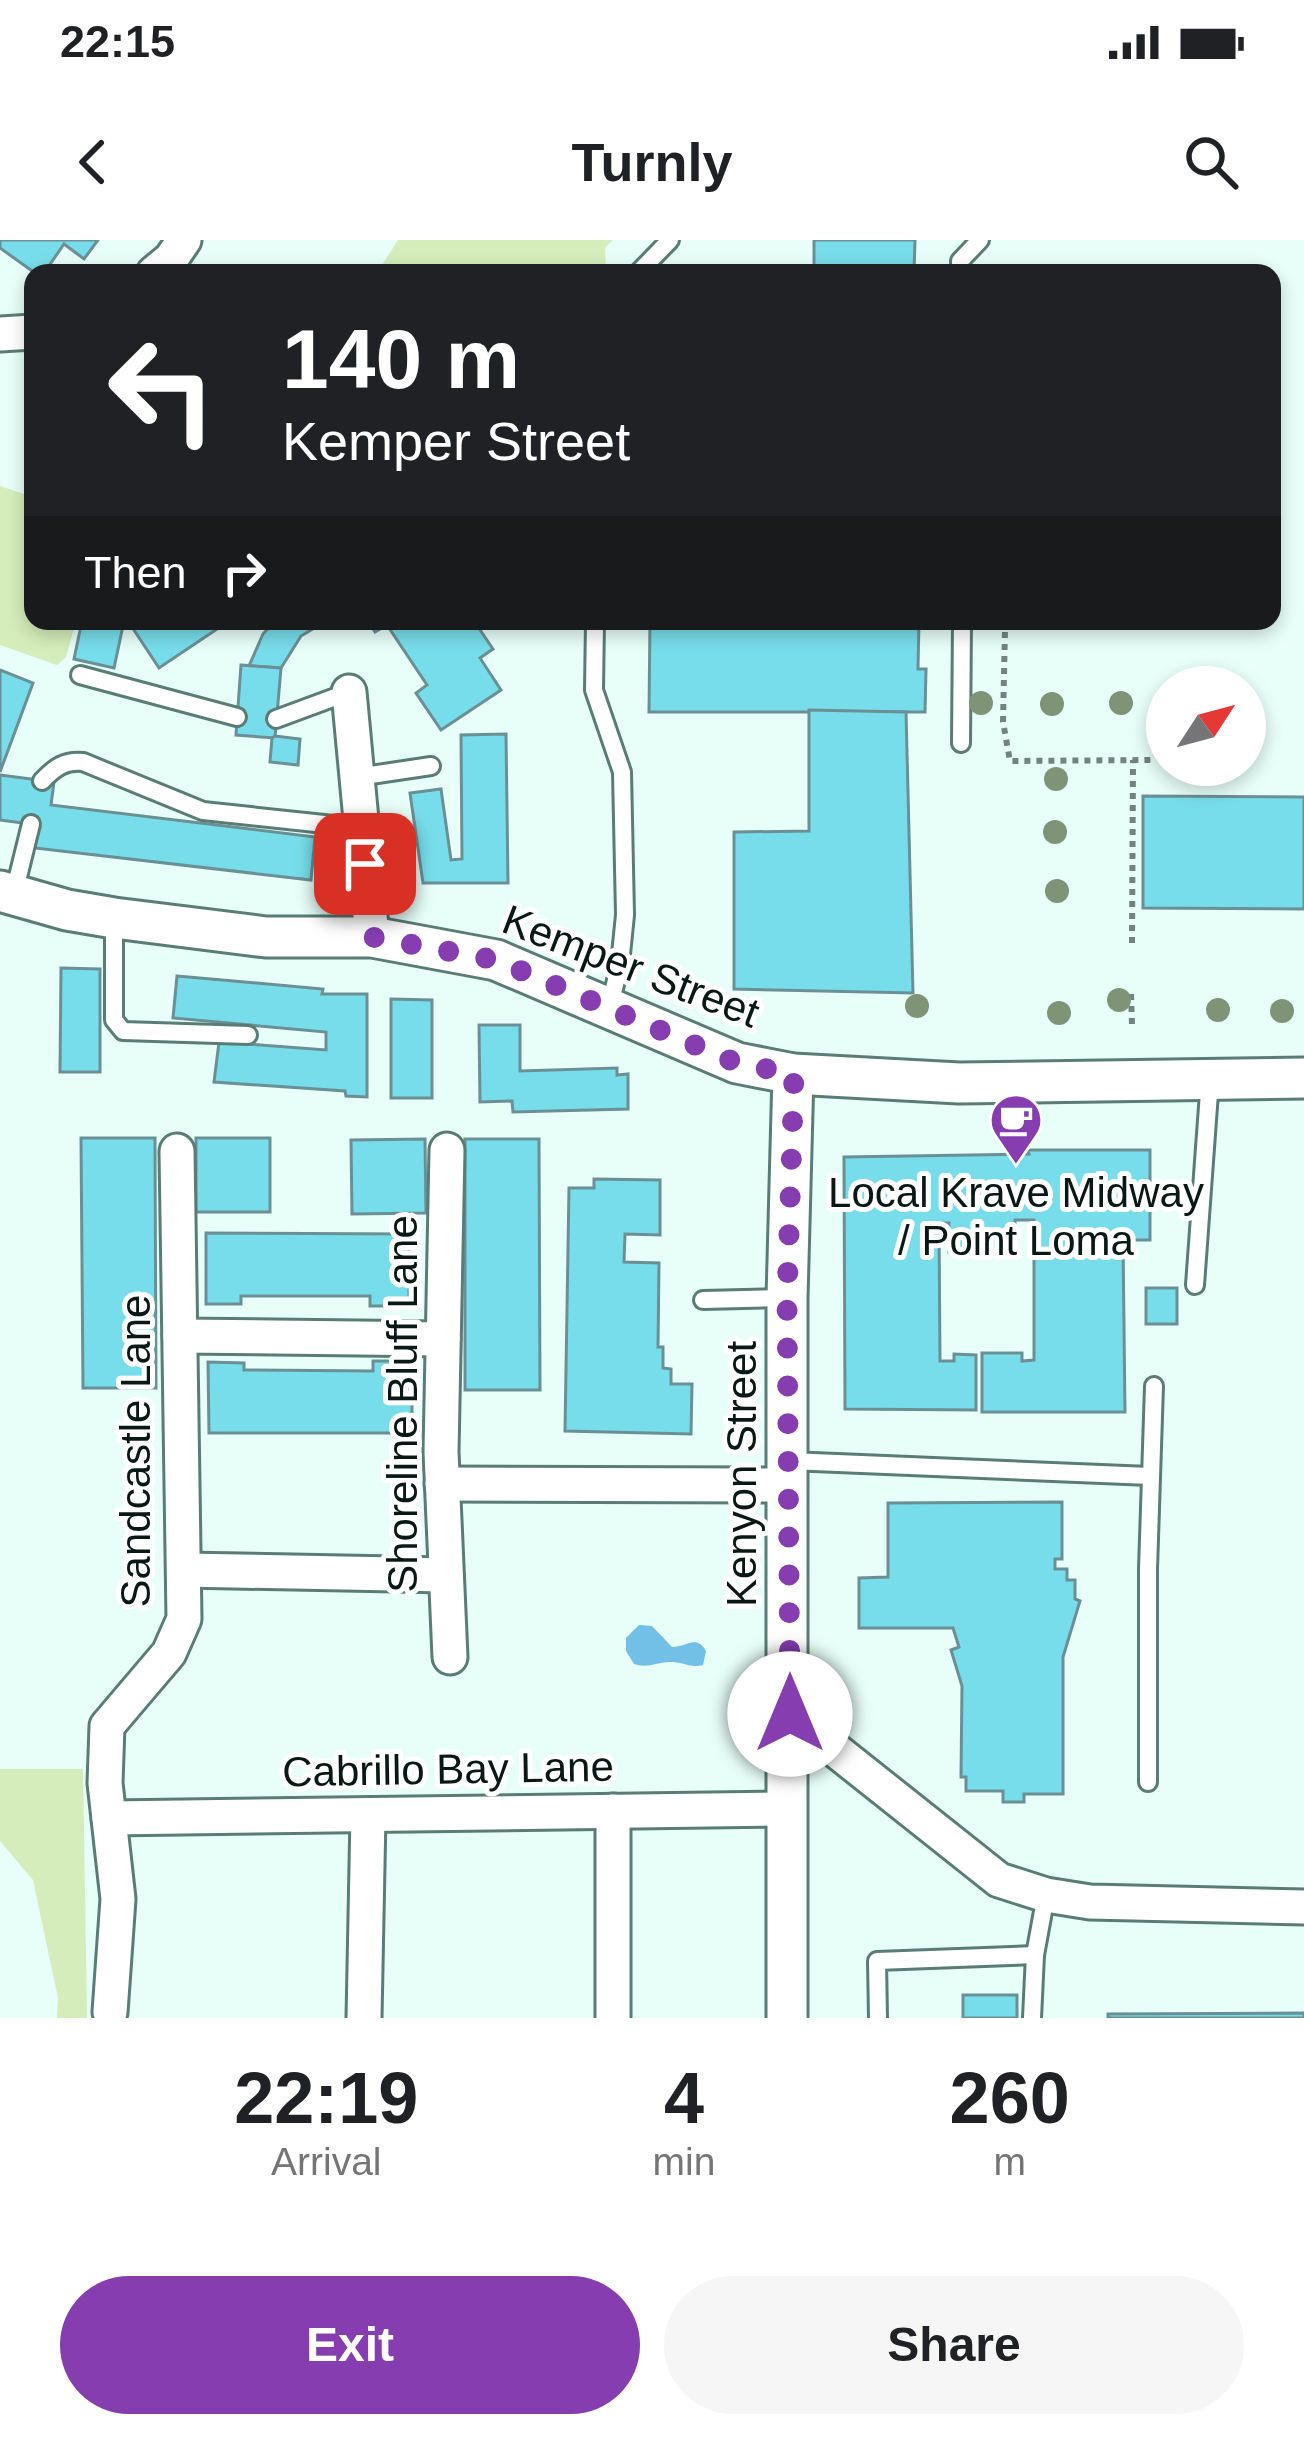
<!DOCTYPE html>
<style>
body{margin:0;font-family:Arial,sans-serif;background:#f6f6f6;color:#202124;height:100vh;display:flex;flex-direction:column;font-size:45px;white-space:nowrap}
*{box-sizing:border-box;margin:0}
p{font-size:39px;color:#757577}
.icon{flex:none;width:66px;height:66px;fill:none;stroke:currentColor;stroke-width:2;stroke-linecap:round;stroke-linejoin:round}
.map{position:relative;height:1778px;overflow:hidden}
.details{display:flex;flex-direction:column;background:#fff;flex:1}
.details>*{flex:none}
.banner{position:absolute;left:24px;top:24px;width:1257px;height:366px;border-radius:24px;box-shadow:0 6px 18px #0003;background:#202124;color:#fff;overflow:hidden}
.needle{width:78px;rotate:54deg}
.tools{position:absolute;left:1146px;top:426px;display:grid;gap:24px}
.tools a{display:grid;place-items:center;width:120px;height:120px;border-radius:50%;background:#fff;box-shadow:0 6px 18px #0003;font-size:60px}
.pin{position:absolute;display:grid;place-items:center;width:102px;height:102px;color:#fff;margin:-51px;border-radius:24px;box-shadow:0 6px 18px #0006}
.me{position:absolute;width:132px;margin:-66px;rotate:0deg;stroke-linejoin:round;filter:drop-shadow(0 0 9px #0008)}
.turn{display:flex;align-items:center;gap:42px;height:252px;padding:0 60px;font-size:54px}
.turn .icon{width:156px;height:156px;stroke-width:2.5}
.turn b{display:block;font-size:84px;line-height:102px}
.then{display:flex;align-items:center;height:114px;padding:0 60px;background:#0003;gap:24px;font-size:45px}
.eta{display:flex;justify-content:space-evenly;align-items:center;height:204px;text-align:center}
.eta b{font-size:72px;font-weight:600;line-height:84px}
.cta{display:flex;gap:24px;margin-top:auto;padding:24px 60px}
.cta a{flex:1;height:138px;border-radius:72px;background:#853db0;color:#fff;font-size:48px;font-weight:600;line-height:138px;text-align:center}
.cta a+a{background:#f6f6f6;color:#202124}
.status{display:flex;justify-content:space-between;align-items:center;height:84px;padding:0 60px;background:#fff;direction:ltr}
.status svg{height:33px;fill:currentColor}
header{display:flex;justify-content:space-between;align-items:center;height:156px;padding:0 60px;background:#fff;font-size:54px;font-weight:600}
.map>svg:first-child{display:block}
.green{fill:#d5edba}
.water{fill:#72c0e8}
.building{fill:#78ddea;stroke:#6a9095;stroke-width:3}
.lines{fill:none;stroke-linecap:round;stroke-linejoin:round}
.service-casing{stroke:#597d75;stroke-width:22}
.minor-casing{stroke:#597d75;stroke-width:39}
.tertiary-casing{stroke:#597d75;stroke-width:45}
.path{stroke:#718480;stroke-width:6;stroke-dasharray:6 6;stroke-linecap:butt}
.service{stroke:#fff;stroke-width:16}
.minor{stroke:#fff;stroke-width:33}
.tertiary{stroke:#fff;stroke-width:39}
.tree{fill:#7f9477}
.route{stroke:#853db0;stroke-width:21;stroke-dasharray:0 37.8}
.labels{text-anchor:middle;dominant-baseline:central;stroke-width:10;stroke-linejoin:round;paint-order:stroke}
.street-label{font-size:42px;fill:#091815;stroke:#fff}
.poi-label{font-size:42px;fill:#091815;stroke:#fff}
</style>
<div class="status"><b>22:15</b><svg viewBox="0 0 49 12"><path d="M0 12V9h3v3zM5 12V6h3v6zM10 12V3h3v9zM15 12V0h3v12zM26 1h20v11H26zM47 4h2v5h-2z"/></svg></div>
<header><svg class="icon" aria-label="back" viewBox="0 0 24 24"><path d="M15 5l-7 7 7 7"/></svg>Turnly<svg class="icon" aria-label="search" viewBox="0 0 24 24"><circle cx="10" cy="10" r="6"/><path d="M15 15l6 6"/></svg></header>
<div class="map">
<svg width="1304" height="1778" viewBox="0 0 1304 1778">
<rect width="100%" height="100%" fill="#e7fef9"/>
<!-- green -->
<g class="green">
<path d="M398 0H613L605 8 606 33H377Z"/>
<path d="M0 246 33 257V381H76L66 417 57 425 0 405Z"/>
<path d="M0 1529H83L87 1778H57L58 1758 33 1640 0 1601Z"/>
</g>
<!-- water -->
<path class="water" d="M639 1385 652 1386 672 1407C687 1407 696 1394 706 1411L703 1425C690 1428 686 1423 673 1422 658 1421 649 1429 634 1424L626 1411V1398Z"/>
<!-- building -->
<g class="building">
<path d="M0 0H98L84 19 64 4 44 33H35L0 8Z"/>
<path d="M814 0H915L914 33H814Z"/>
<path d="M82 381H124L114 428 74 419Z"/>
<path d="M128 381H229L159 428Z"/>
<path d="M313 381 316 387 301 396 281 428 249 426 263 394 275 381Z"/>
<path d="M368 381H474L493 409 480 418 501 450 441 490 416 453 427 445 387 385 375 392Z"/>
<path d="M650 381H919L918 429H926L925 472H649Z"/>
<path d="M241 425 281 428 275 498 236 495Z"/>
<path d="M0 430 33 443 0 532Z"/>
<path d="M809 470 906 472 913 753 734 749V592L809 591Z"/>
<path d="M506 494 508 643H423L410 553 441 549 451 620 462 619 461 495Z"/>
<path d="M275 496 300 499 298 525 270 522 272 498Z"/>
<path d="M0 535 54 542 51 565 315 597 311 640 35 608 38 585 0 580Z"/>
<path d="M1143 556 1304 557V669L1143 668Z"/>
<path d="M61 728 100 729V832H60Z"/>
<path d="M177 736 323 749 322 754H367V857L346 856 345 851 214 842 219 802 326 810V792L173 778Z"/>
<path d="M391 759 432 760V858H391Z"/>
<path d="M479 785H520V831L617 828V835L628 834V869L513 872 512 861 480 862Z"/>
<path d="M81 898H155L156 1148H83Z"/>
<rect x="196" y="898" width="74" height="74"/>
<path d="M425 899 426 973 352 974 351 900Z"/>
<path d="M465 899H539L540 1150H465Z"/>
<path d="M1028 910H1150V1000H1123L1125 1172H982V1113H1022V1121L1034 1120V980H1015V992H1002V1000H994V1007L966 1006 965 1012H949V983H939L940 1121H954V1114L976 1115V1170L845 1169 844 917 1029 914Z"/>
<path d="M594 939 660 940V995L625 994 624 1022 659 1023 658 1107H663V1128L671 1129V1144H692L691 1194 565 1191 569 948H594Z"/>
<path d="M206 993 409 994V1066H370V1056H241V1064H206Z"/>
<rect x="1146" y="1048" width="31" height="36"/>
<path d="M373 1121H412V1193H209L208 1122 244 1123V1130L373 1131Z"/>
<path d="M1062 1262V1319H1055V1329H1067V1340H1075V1359L1080 1361 1063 1417V1554H1024V1562H1003V1551H966V1537H961L962 1446 951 1410 959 1407 953 1388H859V1338L888 1337V1263Z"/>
<rect x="963" y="1755" width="54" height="23"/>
<path d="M1304 1773V1778H1108V1774Z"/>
</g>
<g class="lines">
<!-- service casing -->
<g class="service-casing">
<g id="service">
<path d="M638 33 670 0"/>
<path d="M960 33V21L980 0"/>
<path d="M595 381 594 450 622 532 625 675 620 724 609 769"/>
<path d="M80 435 237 477"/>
<path d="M276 479 349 452"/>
<path d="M961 503 962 381"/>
<path d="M357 537 431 526"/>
<path d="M42 541C54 528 65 520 83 522L203 571 362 588"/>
<path d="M14 653 31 584"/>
<path d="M114 679V780L123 791 248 795"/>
<path d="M1195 1045 1210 839"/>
<path d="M703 1060 786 1058"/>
<path d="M789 1221 1150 1236"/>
<path d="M1148 1542V1329L1154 1146"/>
<path d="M878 1778 877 1721 1035 1715"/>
<path d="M1032 1778 1035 1715 1046 1655"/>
</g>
</g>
<!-- minor casing -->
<g class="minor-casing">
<g id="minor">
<path d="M154 33 171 19 184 0"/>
<path d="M0 94 33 92"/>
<path d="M349 452 372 697"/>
<path d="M447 910 441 1212 450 1417"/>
<path d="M180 1096 443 1099"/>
<path d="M442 1244 789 1245"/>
<path d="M184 1330 446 1335"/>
<path d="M790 1474 999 1640 1046 1655 1090 1662 1304 1667"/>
<path d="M613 1571V1778"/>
<path d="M109 1578 787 1569"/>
<path d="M110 1772 118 1659 105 1543 107 1486 169 1413 184 1379 177 911"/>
<path d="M364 1778 368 1575"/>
</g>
</g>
<!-- tertiary casing -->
<g class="tertiary-casing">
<g id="tertiary">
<path d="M0 651 67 670 114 678 266 697H372L496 720 737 823 793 834 959 843 1304 838"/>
<path d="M787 1778V1058L793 834"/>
</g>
</g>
<!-- path -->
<g class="path">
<path d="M1001 381 1005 389 1003 482 1010 521 1154 520"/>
<path d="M1132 703 1133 520"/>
<path d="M1131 754 1132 785"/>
</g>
<!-- service -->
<use href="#service" class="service"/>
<!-- minor -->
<use href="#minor" class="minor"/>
<!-- tertiary -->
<use href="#tertiary" class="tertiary"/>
</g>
<!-- trees -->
<g class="tree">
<circle cx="981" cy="463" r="12"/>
<circle cx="1121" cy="463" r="12"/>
<circle cx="1052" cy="464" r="12"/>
<circle cx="1056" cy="539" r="12"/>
<circle cx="1055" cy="592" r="12"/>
<circle cx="1057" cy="651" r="12"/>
<circle cx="1119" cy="760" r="12"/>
<circle cx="917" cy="766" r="12"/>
<circle cx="1218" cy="770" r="12"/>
<circle cx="1282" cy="771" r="12"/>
<circle cx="1059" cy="773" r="12"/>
</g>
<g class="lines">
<!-- route -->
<path class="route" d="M365 624 372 697 496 720 737 823 794 834 787 1058 790 1474"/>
</g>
<!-- icons -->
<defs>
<g id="cafe-pin" transform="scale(2.7)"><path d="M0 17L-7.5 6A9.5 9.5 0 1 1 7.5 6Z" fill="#853db0" stroke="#fff"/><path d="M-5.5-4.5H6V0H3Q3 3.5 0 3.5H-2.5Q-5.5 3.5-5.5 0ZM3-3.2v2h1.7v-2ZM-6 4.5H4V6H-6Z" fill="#fff"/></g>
</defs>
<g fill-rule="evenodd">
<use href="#cafe-pin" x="1016" y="880"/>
</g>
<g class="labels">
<!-- street labels -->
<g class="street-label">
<text transform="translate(631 726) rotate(21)">Kemper Street</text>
<text transform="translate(402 1164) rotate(-90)">Shoreline Bluff Lane</text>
<text transform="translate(135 1211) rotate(-90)">Sandcastle Lane</text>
<text transform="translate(741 1234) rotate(-90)">Kenyon Street</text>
<text transform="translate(448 1529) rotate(-1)">Cabrillo Bay Lane</text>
</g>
<!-- poi labels -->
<g class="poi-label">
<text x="1016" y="952">Local Krave Midway<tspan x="1016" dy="48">/ Point Loma</tspan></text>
</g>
</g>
</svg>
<div class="tools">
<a><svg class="needle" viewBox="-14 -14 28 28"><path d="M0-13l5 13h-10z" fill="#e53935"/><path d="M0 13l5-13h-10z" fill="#757577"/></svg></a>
</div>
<div class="pin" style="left:365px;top:624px;background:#d93025"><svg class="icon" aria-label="arrive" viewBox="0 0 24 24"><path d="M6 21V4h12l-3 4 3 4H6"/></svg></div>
<svg class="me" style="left:790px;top:1474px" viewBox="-20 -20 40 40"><circle r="19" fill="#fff"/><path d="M0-13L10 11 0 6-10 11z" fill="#853db0"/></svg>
<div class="banner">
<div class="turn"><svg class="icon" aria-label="left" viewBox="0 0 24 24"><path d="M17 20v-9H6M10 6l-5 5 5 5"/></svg><div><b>140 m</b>Kemper Street</div></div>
<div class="then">Then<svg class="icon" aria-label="right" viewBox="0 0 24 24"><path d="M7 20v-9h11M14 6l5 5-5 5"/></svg></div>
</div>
</div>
<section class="details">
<div class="eta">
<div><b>22:19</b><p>Arrival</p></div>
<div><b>4</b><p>min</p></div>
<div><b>260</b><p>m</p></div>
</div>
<div class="cta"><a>Exit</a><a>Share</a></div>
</section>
